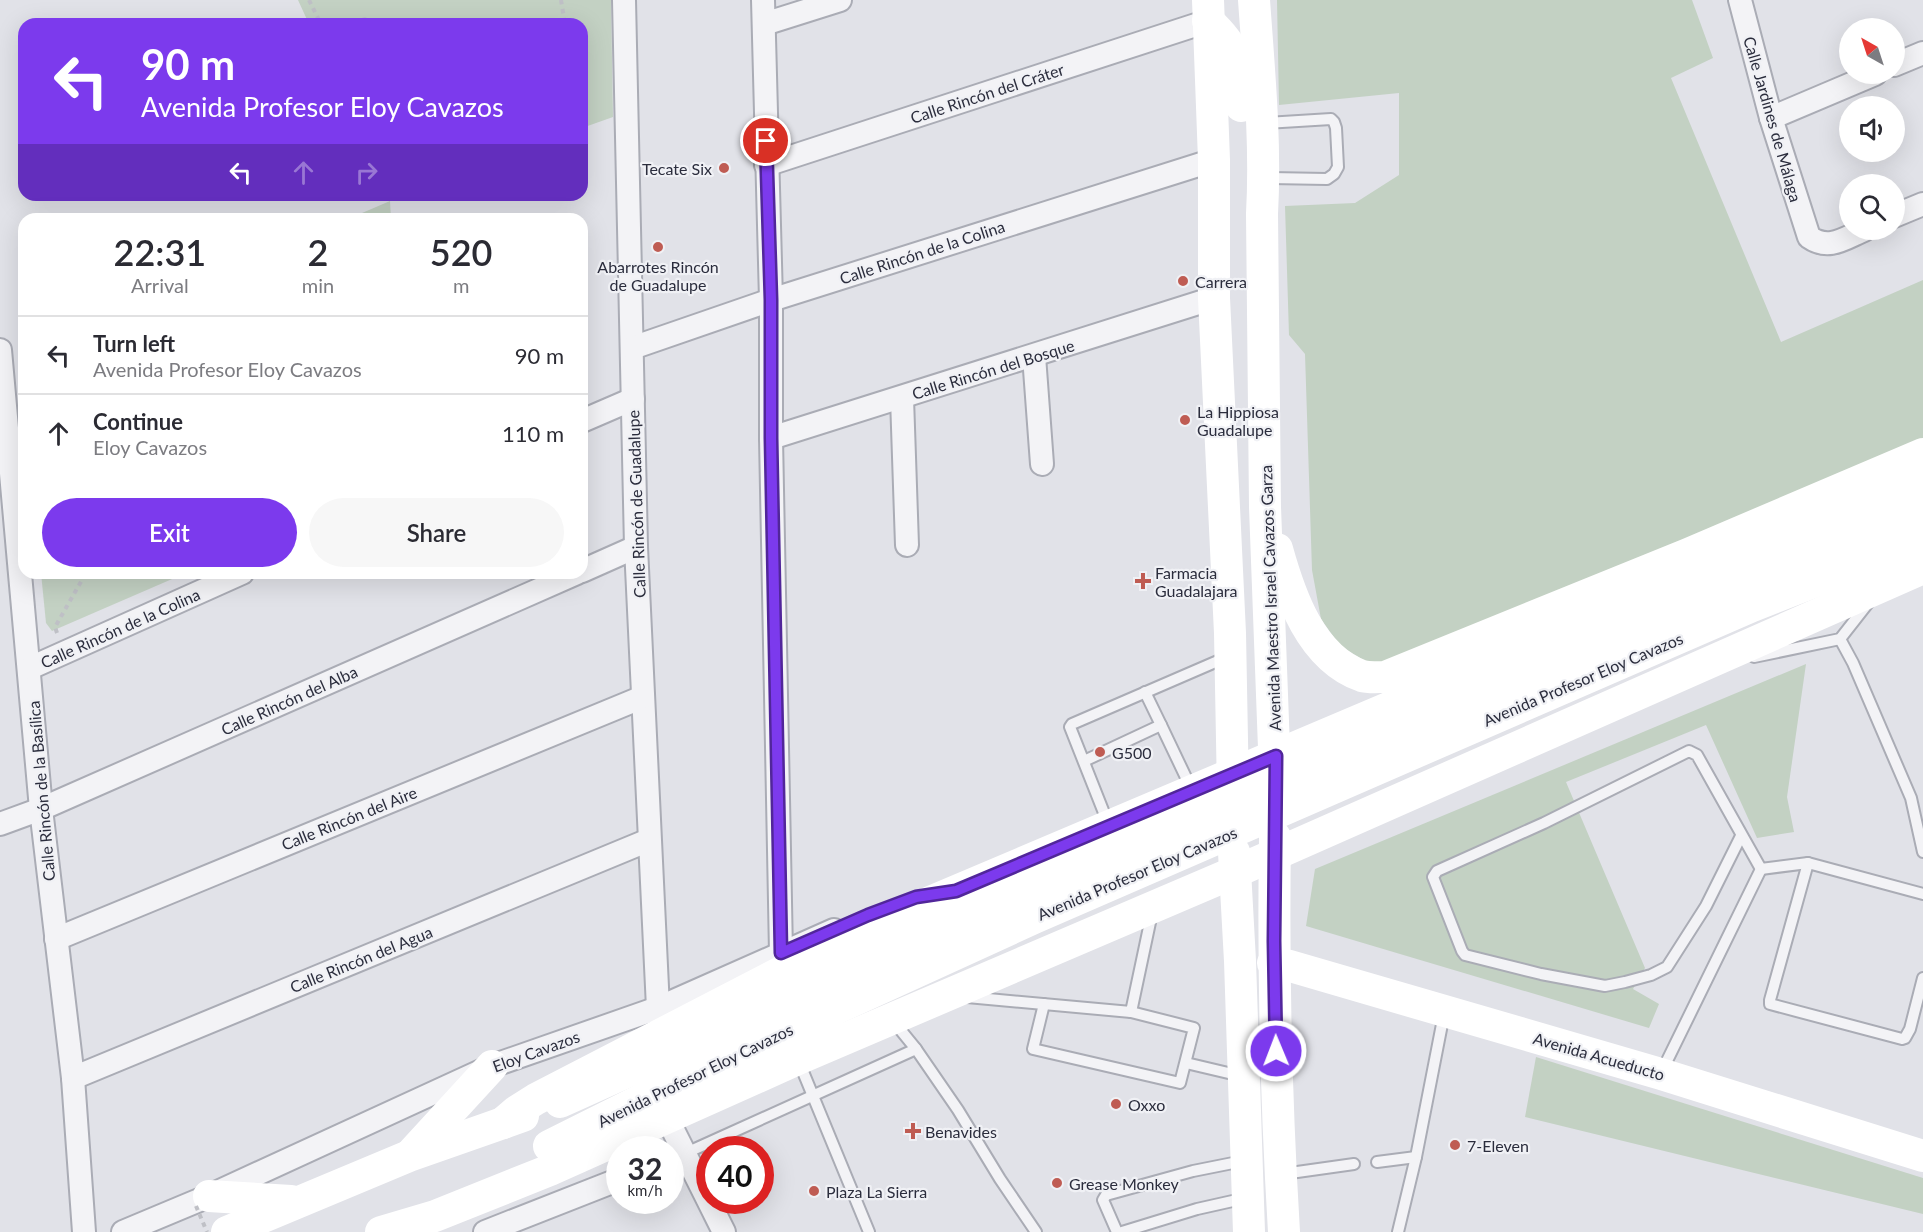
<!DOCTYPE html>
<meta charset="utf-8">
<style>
body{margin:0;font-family:Lato,sans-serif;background:#f7f7f7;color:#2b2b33;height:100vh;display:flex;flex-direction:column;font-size:22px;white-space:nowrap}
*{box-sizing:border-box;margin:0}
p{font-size:20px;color:#7c7c81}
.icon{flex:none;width:33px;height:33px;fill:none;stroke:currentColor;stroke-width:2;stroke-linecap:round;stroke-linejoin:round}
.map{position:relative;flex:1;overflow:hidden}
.side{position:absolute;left:18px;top:213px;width:570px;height:366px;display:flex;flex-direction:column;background:#fff;border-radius:18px;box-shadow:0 6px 24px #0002}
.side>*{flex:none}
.guide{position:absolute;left:18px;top:18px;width:570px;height:183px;border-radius:18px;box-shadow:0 6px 24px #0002;background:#7c3aed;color:#fff;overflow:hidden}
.needle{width:39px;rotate:321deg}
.buttons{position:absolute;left:1839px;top:18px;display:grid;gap:12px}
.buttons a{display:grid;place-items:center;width:66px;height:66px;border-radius:50%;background:#fff;box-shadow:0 6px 24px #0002;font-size:30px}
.speed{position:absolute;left:606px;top:1136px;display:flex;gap:12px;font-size:30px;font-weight:700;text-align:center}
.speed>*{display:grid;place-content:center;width:78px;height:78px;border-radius:50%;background:#fff;box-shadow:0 6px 24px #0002;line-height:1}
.speed small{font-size:15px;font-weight:400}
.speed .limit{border:9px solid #d22;background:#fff;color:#111}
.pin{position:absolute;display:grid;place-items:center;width:51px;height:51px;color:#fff;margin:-26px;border:3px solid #fff;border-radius:50%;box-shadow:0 2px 6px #0007}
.me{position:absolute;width:66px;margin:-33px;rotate:359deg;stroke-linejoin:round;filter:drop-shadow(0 0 4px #0008)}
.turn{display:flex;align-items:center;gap:21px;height:126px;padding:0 24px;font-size:27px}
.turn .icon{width:78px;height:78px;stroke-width:2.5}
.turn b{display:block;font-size:42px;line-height:51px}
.lanes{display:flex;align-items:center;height:57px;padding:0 24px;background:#0003;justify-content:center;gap:30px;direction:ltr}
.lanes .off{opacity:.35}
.eta{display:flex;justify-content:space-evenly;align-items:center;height:102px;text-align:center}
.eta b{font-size:36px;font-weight:600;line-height:42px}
.action{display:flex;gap:12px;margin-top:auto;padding:12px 24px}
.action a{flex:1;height:69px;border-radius:36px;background:#7c3aed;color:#fff;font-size:24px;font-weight:600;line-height:69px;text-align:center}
.action a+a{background:#f7f7f7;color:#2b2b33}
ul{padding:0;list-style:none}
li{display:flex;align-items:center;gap:18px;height:78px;padding:0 24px;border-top:2px solid #e1e1e2}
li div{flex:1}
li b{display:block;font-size:22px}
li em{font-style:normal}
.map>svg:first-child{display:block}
.green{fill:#c3d1c3}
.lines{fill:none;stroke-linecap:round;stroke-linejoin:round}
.lane-casing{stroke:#aaacb5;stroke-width:14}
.street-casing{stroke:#aaacb5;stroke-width:26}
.path{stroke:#bfc0c6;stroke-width:4;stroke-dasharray:4.5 4.5;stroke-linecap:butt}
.lane{stroke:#f3f3f6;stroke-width:10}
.street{stroke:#f3f3f6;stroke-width:22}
.secondary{stroke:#fff;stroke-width:32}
.path-bridge{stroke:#bfc0c6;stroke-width:4;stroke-dasharray:4.5 4.5;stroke-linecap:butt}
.secondary-bridge{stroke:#fff;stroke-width:32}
.route-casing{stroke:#51269a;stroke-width:15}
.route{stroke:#7c3aed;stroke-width:10}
.poi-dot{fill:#bf5c53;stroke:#f0f1f5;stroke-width:2}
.labels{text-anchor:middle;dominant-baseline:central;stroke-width:4.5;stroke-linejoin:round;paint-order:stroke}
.street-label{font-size:16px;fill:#2b2d3d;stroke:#f0f1f5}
.poi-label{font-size:16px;fill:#2b2d3d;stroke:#f0f1f5;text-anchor:start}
</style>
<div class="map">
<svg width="1923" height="1232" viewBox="0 0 1923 1232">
<rect width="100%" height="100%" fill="#e1e2e8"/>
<!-- green -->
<g class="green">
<path d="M298 0H611L613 117 582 128V24H309Z"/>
<path d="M1277 0H1692L1713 58 1671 78 1781 342 1923 280V440L1386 665 1367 662 1340 646 1321 619 1312 570 1305 354 1289 335 1285 206 1355 203 1399 175V93L1279 105Z"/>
<path d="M387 195H406L390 201 391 219H348L390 201Z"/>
<path d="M41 573H186L52 631 46 623Z"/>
<path d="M1806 664 1787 797 1794 832 1757 838 1706 725 1566 782 1645 968 1633 989 1659 1004 1649 1028 1306 926 1315 869Z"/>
<path d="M1536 1057 1923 1178V1214L1525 1117Z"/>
</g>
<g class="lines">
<!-- lane casing -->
<g class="lane-casing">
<g id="lane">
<path d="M1264 178 1327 179 1334 174 1338 167 1336 128 1334 122 1331 119 1265 123"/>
<path d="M1840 639 1853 663 1911 798 1923 852"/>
<path d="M1754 657 1840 639 1869 602"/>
<path d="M1145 692 1161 725"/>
<path d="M1084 761 1161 725 1191 788"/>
<path d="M1108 823 1070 727 1072 724 1227 657"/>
<path d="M1741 836 1706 906 1667 967 1651 975 1625 982 1605 986 1541 974 1465 955 1462 951 1433 877 1437 871 1544 823 1689 751 1697 755 1761 869"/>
<path d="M1808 863 1770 1000V1004L1902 1039 1905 1038 1910 1029 1923 978"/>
<path d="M1761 869 1808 863 1923 894"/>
<path d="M967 997 1131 1012 1152 913"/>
<path d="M1044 1004 1033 1049 1180 1083 1194 1028 1131 1012"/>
<path d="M894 1022 916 1049 958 1110 1000 1179 1036 1232"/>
<path d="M799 1062 869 1232"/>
<path d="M1186 1063 1241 1076"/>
<path d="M1662 1071 1761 869"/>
<path d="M686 1153 916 1049"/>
<path d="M1377 1162 1416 1157"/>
<path d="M1283 1174 1354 1164"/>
<path d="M1117 1232 1103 1200 1106 1195 1193 1171 1243 1161"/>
<path d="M1122 1232 1197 1209 1246 1198"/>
<path d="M1398 1232 1416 1157 1444 1014"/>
</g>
</g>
<!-- street casing -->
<g class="street-casing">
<g id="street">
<path d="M624 0 636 547 658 1008"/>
<path d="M763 0 771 300V438L781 953"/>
<path d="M1740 0 1771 118 1809 237C1829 251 1845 238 1864 230"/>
<path d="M764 24 840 0"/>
<path d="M1894 65 1923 53"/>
<path d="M1771 118 1875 74"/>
<path d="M766 165 1208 21"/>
<path d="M1894 216 1923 204"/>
<path d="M632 348 771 300 1214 160"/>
<path d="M0 350 41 809 73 1078 84 1232"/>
<path d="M1034 356 1042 464"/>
<path d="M902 398 907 545"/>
<path d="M582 421 633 399"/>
<path d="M771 438 1214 298"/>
<path d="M582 571 636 547"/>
<path d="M30 668 242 573"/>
<path d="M0 824 41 809 577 573"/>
<path d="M56 939 643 697"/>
<path d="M73 1078 649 840"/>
<path d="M667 1118 724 1232"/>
<path d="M123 1232 209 1196 492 1066 658 1008 834 930"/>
<path d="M485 1232 620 1179"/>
</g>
</g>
<!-- path -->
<g class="path">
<path d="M309 0 321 24"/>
<path d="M561 0 565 24"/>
<path d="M345 24 365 19 377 24"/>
<path d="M57 633 55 627 86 573"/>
</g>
<!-- lane -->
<use href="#lane" class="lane"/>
<!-- street -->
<use href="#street" class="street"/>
<!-- secondary -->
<g class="secondary">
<path d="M1208 0 1214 160V298L1230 633 1233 793"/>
<path d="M1254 0C1259 71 1266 142 1262 214L1265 507 1275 775"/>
<path d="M1208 21C1240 50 1239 65 1241 106"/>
<path d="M1277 549C1290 596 1311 658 1362 676 1369 678 1378 677 1385 677L1688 554 1923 454"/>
<path d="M1275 837C1273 969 1276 1100 1284 1232"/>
<path d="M1234 852 1240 961 1249 1232"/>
<path d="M1273 963 1290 966 1661 1074 1923 1156"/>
<path d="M503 1123 517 1111 536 1099 857 933 1853 511 1923 484"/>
<path d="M413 1152 492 1066"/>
<path d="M209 1196 291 1201"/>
<path d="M227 1232 409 1156 523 1116"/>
<path d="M381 1232 435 1216 550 1170 798 1059 1235 872 1923 568"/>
</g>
<!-- path-bridge -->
<path class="path-bridge" d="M196 1206 207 1232"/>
<!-- secondary-bridge -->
<g class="secondary-bridge">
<path d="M560 1102 756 1014 925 935 1276 781 1595 645 1923 512"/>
<path d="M549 1146 697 1072 1034 918 1752 606 1923 539"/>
</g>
</g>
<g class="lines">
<!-- route casing -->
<g class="route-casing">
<path id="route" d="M766 141 771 300V438L781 953 868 915 916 897 956 891 1276 756 1274 941 1276 1051"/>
</g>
<!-- route -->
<use href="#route" class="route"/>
</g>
<!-- markers -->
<g class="poi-dot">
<circle cx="724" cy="168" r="6"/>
<circle cx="658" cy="247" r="6"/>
<circle cx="1183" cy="281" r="6"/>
<circle cx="1185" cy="420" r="6"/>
<path d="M1140 572h6v6h6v6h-6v6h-6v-6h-6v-6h6z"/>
<circle cx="1100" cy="752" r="6"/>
<circle cx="1116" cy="1104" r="6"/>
<path d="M910 1122h6v6h6v6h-6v6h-6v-6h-6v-6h6z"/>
<circle cx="1455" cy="1145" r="6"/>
<circle cx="1057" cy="1183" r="6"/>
<circle cx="814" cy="1191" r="6"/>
</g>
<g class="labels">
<!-- street labels -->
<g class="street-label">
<text transform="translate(987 93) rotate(-18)">Calle Rincón del Cráter</text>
<text transform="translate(1773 119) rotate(74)">Calle Jardines de Málaga</text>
<text transform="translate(922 252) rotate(-18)">Calle Rincón de la Colina</text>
<text transform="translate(993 369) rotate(-17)">Calle Rincón del Bosque</text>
<text transform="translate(636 504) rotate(-92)">Calle Rincón de Guadalupe</text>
<text transform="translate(1270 598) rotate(-92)">Avenida Maestro Israel Cavazos Garza</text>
<text transform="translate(120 628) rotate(-24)">Calle Rincón de la Colina</text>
<text transform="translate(1583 679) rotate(-23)">Avenida Profesor Eloy Cavazos</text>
<text transform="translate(289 700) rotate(-24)">Calle Rincón del Alba</text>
<text transform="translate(41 791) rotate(-95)">Calle Rincón de la Basílica</text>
<text transform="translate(349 818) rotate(-22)">Calle Rincón del Aire</text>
<text transform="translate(1137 873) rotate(-23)">Avenida Profesor Eloy Cavazos</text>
<text transform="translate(361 959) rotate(-22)">Calle Rincón del Agua</text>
<text transform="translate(536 1051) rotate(-20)">Eloy Cavazos</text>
<text transform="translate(1599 1056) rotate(16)">Avenida Acueducto</text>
<text transform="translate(695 1075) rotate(-26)">Avenida Profesor Eloy Cavazos</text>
</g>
<!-- poi labels -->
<g class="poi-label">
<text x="712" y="168" text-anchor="end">Tecate Six</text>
<text x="658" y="266" text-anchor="middle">Abarrotes Rincón<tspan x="658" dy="18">de Guadalupe</tspan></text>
<text x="1195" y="281">Carrera</text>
<text x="1197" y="411">La Hippiosa<tspan x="1197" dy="18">Guadalupe</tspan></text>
<text x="1155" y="572">Farmacia<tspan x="1155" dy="18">Guadalajara</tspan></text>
<text x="1112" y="752">G500</text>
<text x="1128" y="1104">Oxxo</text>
<text x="925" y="1131">Benavides</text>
<text x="1467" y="1145">7-Eleven</text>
<text x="1069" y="1183">Grease Monkey</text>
<text x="826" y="1191">Plaza La Sierra</text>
</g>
</g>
</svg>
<div class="buttons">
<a><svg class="needle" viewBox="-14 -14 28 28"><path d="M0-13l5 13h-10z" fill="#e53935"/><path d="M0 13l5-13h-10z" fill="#7c7c81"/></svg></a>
<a><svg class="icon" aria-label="sound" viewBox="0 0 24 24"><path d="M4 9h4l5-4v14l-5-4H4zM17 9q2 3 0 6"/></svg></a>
<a><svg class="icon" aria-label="search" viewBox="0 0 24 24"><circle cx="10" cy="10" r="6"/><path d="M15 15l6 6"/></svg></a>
</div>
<div class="speed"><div>32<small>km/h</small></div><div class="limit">40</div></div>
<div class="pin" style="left:766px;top:141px;background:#d93025"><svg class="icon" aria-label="arrive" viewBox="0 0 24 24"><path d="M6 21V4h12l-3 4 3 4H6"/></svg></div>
<svg class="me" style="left:1276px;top:1051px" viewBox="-20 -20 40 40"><circle r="17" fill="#7c3aed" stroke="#fff" stroke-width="3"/><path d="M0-11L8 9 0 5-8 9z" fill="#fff"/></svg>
<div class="guide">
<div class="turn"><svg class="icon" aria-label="left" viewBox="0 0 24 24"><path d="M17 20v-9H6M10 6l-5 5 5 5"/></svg><div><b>90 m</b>Avenida Profesor Eloy Cavazos</div></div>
<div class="lanes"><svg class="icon" aria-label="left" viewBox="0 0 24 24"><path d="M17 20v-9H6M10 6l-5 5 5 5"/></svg><svg class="icon off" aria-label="ahead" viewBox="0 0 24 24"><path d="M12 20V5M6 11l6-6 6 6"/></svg><svg class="icon off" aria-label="right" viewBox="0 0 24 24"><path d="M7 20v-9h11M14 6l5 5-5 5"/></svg></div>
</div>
<section class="side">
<div class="eta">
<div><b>22:31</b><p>Arrival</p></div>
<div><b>2</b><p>min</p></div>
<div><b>520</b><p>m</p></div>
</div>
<ul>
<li><svg class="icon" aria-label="left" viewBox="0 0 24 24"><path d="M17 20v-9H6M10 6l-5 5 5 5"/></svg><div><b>Turn left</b><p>Avenida Profesor Eloy Cavazos</p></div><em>90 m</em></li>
<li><svg class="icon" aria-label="ahead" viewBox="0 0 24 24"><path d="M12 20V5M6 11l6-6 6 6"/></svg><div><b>Continue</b><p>Eloy Cavazos</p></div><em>110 m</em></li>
</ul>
<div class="action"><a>Exit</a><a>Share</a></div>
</section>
</div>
